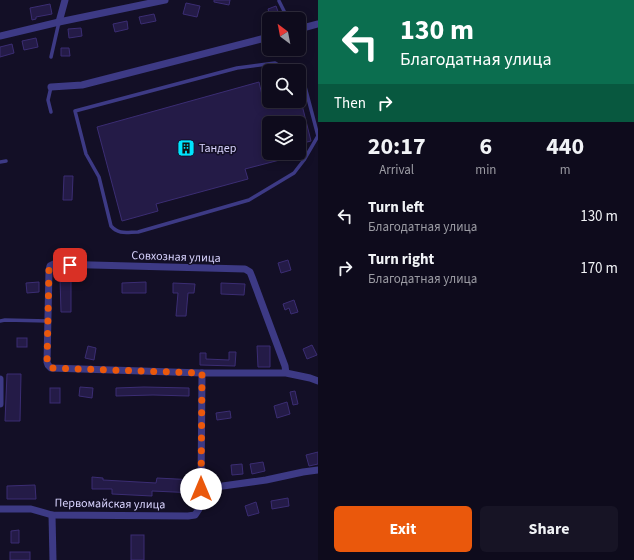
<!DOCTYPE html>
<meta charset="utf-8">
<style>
body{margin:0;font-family:"Source Sans 3",sans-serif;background:#171425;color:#f1f3f6;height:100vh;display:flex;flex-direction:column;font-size:15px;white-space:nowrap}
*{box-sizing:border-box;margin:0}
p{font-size:13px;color:#9b9ba3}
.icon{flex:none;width:22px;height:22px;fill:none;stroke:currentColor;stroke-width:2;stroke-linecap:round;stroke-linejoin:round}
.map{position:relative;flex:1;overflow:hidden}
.drawer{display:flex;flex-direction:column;background:#0e0b1c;width:316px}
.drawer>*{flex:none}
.hud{background:#0b6e4f;color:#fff;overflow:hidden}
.needle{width:26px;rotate:328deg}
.tools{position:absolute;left:262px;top:12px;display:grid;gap:8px}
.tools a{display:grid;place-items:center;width:44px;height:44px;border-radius:6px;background:#0e0b1c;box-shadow:0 2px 10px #0003,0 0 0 1px #2e2b3b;font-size:20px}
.pin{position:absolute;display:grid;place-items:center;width:34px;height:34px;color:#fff;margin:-17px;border-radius:8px;box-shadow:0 2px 6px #0006}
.me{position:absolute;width:44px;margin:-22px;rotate:0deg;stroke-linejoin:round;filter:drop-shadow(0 0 3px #0008)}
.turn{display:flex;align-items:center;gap:14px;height:84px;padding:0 16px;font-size:18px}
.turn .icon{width:52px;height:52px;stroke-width:2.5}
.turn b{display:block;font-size:28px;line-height:34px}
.then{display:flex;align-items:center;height:38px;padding:0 16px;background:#0003;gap:8px;font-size:15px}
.eta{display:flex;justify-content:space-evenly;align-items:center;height:68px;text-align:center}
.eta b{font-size:24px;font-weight:700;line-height:28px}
.button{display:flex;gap:8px;margin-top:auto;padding:8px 16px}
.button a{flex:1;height:46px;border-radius:6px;background:#ea580c;color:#fff;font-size:16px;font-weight:700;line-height:46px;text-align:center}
.button a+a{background:#171425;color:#f1f3f6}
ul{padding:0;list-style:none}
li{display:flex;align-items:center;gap:12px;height:52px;padding:0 16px}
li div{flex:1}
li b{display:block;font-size:15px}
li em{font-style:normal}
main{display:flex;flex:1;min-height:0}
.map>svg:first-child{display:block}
.building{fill:#241b47;stroke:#3b2d73}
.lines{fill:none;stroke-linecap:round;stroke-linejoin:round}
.lane{stroke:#3d3a85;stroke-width:3.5}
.street{stroke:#3d3a85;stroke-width:7}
.route{stroke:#ea580c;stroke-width:7;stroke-dasharray:0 12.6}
.labels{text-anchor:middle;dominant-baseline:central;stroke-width:3;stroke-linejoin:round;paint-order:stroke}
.poi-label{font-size:12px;fill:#d9d4ff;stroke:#130f26;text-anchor:start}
.street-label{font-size:12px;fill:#d9d4ff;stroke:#130f26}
</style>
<main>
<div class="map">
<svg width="318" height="560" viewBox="0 0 318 560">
<rect width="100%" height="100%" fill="#130f26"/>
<!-- building -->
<g class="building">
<path d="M214 0H230L229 5 214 2Z"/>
<path d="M186 3 200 6 197 17 183 14Z"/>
<path d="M50 4 52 14 36 17V19L32 20 30 8Z"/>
<path d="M276 6 280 17 271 19 268 9Z"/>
<path d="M154 14 156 21 141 24 139 17Z"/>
<path d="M127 21 128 29 115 32 113 24Z"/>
<path d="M81 28 82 36 69 38 68 29Z"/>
<path d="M36 38 38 47 24 50 22 41Z"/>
<path d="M12 44 14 53 0 57V47Z"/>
<path d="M61 48H69L70 56H61Z"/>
<path d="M259 82 262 95 269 93V101H301L311 141 299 144V123H269V153H299V155L245 169 248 179 156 204 158 211 122 221 97 127Z"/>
<path d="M64 176H73L72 200H63Z"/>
<path d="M288 260 291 270 281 273 278 263Z"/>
<path d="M60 278H71V312H61Z"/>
<path d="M39 282V292L27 293 26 283Z"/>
<path d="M146 282V293H122V283Z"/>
<path d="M173 283 195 284 194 293H188L186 316H176L178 293H173Z"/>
<path d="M221 283 245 284 244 295 221 294Z"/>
<path d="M294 300 298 312 291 314 289 308 285 310 283 304Z"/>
<rect x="17" y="338" width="10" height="9"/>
<path d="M312 345 317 355 307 359 303 349Z"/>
<path d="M88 346 96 348 94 360 85 358Z"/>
<path d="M257 346H270V367H258Z"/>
<path d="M229 352H236L235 366 200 365V353H206V359L229 360Z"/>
<path d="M7 374H21L20 421H5Z"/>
<path d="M80 387 93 388 92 398 79 396Z"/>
<path d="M144 387 189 388V396L153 395 116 396V388Z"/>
<rect x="50" y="388" width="10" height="15"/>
<path d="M295 391 298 404 293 405 290 392Z"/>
<path d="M287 402 290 414 277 418 274 406Z"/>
<path d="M230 411 231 418 217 420 216 413Z"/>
<path d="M318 452V464L309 466 306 455Z"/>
<path d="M263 462 265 471 252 474 250 464Z"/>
<path d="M242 464 243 474 232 475 231 465Z"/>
<path d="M92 477 103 478V480L156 483 157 478 196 480V493L152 491V496L112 494V489H92Z"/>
<path d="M35 485 36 499H7V486Z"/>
<path d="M288 498 289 506 272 509 271 501Z"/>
<path d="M256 502 259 513 248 516 245 506Z"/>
<path d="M19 530V543H11V531Z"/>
<rect x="131" y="535" width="13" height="25"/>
<rect x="10" y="552" width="20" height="8"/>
</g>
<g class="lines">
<!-- lane -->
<g class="lane">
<path d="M279 1 288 19"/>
<path d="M51 57 59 22"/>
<path d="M288 71 275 63 237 68 75 111 86 154 99 177 111 226C119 235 127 232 138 232L249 200 294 173 304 160 318 136 303 79 299 77"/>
<path d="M51 112 48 100 51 87"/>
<path d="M0 162 6 161"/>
<path d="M0 321 5 320 48 321"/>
</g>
<!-- street -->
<g class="street">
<path d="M59 22 65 0"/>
<path d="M299 29 318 24"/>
<path d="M0 36 59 22 165 0"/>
<path d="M51 87 82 85 269 37"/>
<path d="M286 373 285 366 252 277 250 272 245 269 54 264 50 266 49 270 47 362 48 365 51 368 202 373H286L310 378 318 381"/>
<path d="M0 379V404"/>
<path d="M201 489 266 480 303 472 318 470"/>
<path d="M0 509H31L52 515 188 516 195 515 199 509 201 489 202 373"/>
<path d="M52 515 53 560"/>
</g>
</g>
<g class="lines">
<!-- route -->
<path class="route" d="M70 265 54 264 50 266 49 270 47 362 48 365 51 368 202 373 201 489"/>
</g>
<!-- icons -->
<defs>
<g id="building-square" transform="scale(0.9)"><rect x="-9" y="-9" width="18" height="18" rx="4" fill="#00e5ff" stroke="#130f26"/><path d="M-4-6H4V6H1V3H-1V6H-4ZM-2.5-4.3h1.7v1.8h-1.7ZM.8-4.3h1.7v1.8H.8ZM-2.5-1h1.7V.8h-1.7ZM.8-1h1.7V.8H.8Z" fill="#111"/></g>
</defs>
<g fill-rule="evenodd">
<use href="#building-square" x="186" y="148"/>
</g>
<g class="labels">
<!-- poi labels -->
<g class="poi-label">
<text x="199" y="148">Тандер</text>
</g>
<!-- street labels -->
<g class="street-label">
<text transform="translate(176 257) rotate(2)">Совхозная улица</text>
<text transform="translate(110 504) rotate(1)">Первомайская улица</text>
</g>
</g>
</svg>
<div class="tools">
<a><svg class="needle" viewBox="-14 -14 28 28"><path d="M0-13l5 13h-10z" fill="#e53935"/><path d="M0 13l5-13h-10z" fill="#9b9ba3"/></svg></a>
<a><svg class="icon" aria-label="search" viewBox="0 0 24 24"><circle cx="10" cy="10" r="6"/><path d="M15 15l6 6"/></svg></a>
<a><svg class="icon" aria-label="layers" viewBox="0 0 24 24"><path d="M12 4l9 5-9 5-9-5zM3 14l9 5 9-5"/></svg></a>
</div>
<div class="pin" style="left:70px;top:265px;background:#d93025"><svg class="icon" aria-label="arrive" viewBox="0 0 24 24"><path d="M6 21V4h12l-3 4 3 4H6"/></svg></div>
<svg class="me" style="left:201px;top:489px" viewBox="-20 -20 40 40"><circle r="19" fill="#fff"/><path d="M0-13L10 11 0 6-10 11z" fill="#ea580c"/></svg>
</div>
<section class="drawer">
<div class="hud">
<div class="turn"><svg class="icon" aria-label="left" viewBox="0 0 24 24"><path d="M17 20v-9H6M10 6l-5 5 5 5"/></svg><div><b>130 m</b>Благодатная улица</div></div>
<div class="then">Then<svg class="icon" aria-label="right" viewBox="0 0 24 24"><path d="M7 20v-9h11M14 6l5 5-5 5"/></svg></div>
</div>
<div class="eta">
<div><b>20:17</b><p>Arrival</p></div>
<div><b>6</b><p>min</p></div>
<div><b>440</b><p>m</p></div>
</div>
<ul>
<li><svg class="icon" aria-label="left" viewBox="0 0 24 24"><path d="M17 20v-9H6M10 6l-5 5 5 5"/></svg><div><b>Turn left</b><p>Благодатная улица</p></div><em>130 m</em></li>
<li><svg class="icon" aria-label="right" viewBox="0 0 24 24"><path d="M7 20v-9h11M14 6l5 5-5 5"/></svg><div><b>Turn right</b><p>Благодатная улица</p></div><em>170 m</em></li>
</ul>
<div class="button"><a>Exit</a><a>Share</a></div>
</section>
</main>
